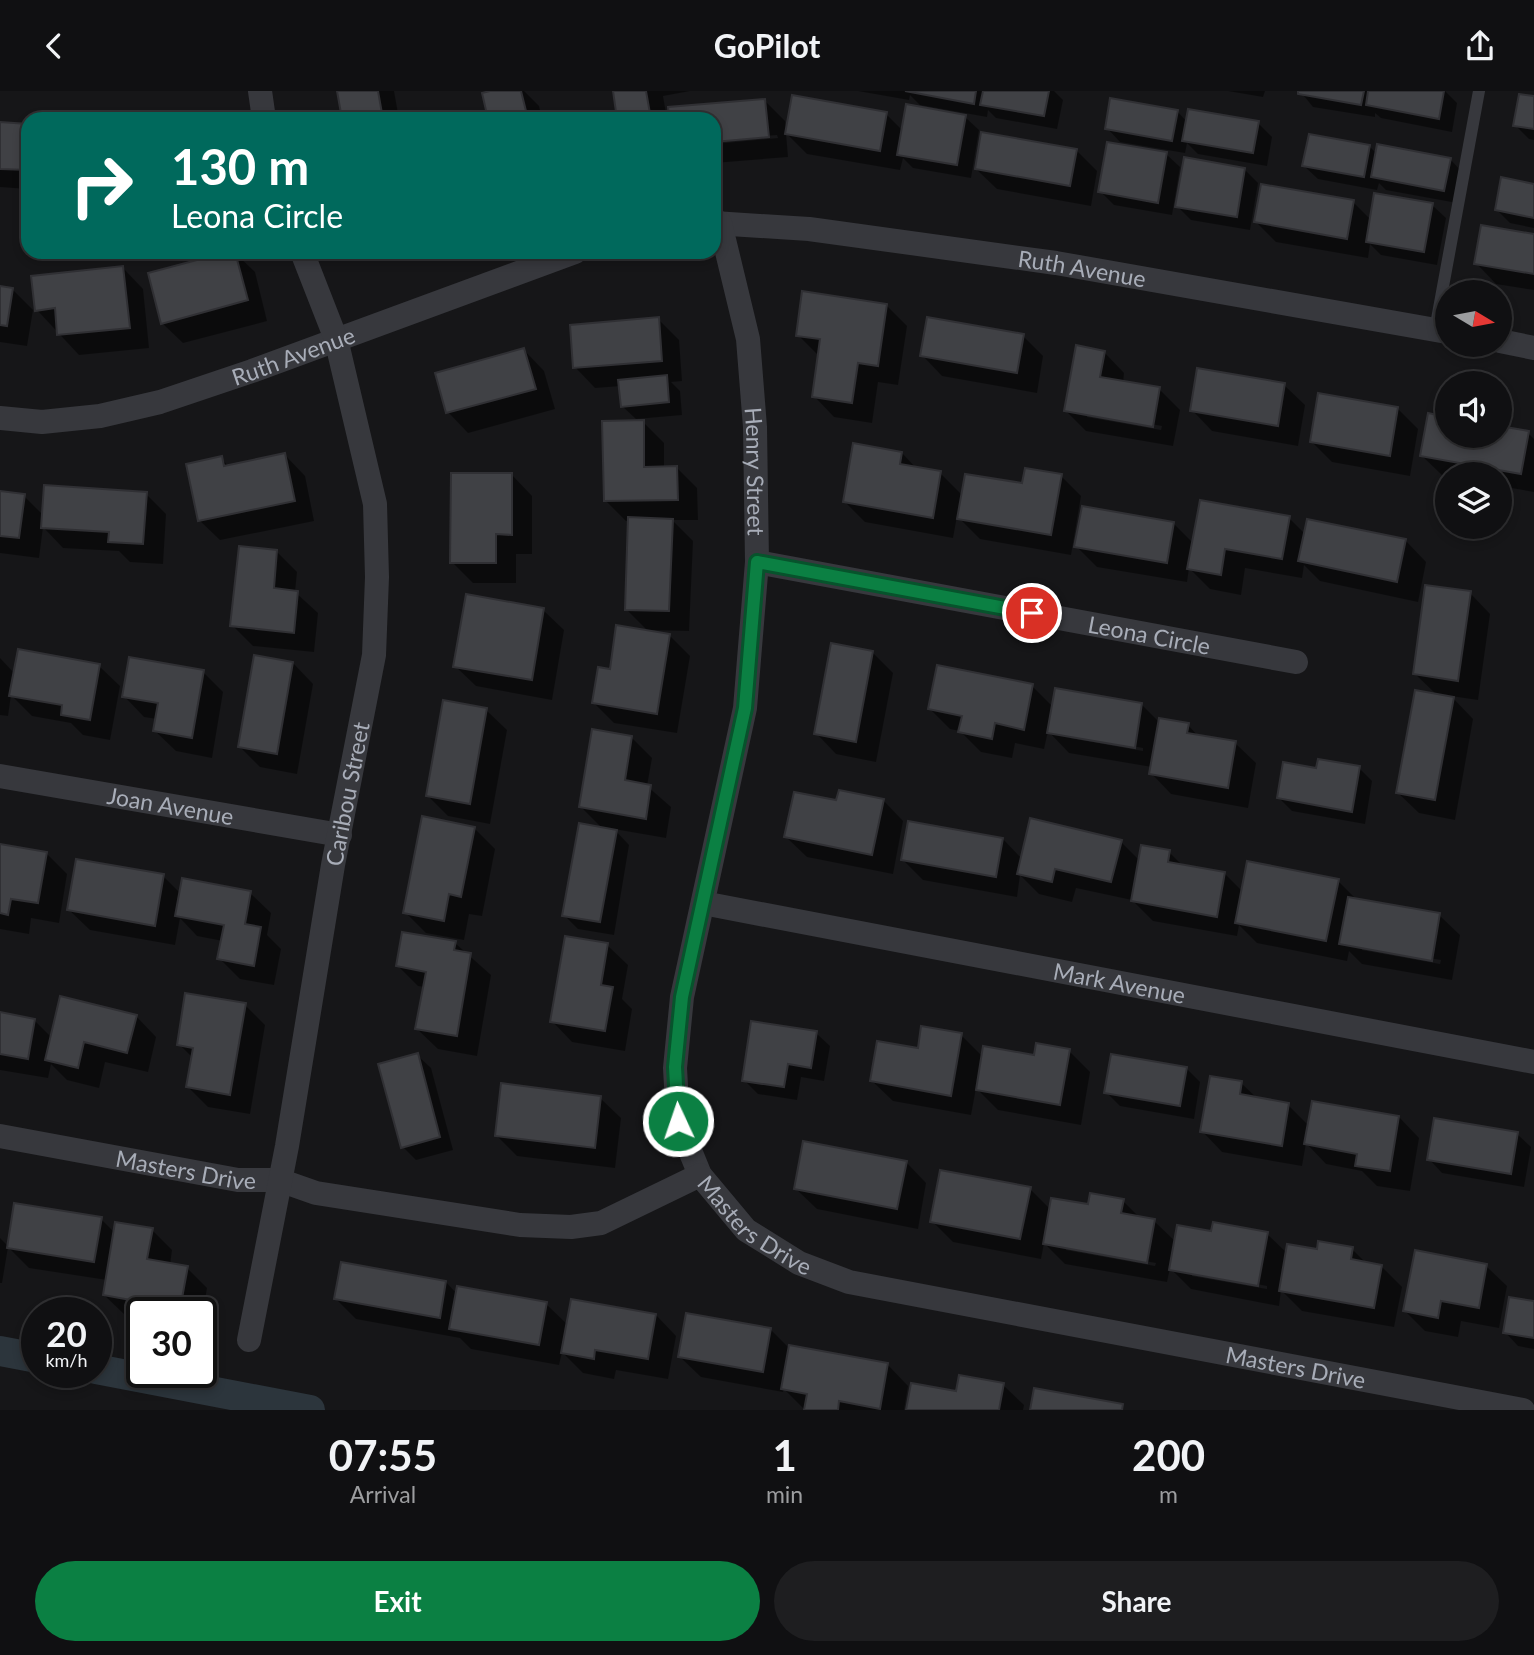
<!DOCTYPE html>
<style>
body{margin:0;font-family:Lato,sans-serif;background:#1e1e20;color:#f1f3f6;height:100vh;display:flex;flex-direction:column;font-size:26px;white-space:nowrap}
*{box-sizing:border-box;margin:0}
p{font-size:23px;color:#9c9d9f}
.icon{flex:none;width:38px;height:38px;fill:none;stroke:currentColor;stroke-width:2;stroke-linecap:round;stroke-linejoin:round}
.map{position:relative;height:1319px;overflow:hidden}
.sheet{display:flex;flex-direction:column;background:#101012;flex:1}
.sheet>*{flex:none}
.banner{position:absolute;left:21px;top:21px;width:700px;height:147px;border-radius:21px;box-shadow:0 4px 10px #0003,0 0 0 2px #303032;background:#00695c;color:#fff;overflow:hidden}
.needle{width:46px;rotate:100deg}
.controls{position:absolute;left:1435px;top:189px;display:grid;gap:14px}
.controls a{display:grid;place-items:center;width:77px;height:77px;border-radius:50%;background:#101012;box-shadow:0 4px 10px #0003,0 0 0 2px #303032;font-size:35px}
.speed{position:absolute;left:21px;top:1206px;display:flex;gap:14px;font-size:35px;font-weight:700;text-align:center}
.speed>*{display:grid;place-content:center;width:91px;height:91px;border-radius:50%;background:#101012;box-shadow:0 4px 10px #0003,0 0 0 2px #303032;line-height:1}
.speed small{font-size:18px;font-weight:400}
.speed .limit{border:4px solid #111;border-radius:10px;background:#fff;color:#111}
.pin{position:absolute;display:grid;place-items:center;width:60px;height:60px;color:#fff;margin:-30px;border:4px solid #fff;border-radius:50%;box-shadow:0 2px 7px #0007}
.me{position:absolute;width:77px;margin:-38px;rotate:357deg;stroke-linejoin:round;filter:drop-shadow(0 0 5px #0008)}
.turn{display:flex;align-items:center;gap:24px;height:147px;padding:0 35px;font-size:32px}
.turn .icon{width:91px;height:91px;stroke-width:2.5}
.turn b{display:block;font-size:49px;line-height:60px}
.eta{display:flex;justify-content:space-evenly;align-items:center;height:119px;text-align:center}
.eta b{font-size:42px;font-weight:700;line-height:49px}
.cta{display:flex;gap:14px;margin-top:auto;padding:14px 35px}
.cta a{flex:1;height:80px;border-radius:42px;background:#0b8043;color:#fff;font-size:28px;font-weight:700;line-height:80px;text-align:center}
.cta a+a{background:#1e1e20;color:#f1f3f6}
header{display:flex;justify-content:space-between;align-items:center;height:91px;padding:0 35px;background:#101012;font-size:32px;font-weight:700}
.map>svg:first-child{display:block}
.shadow{fill:#0007;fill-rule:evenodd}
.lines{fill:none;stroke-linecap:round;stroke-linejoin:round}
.canal{stroke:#2c353c;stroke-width:30}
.building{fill:#404145;stroke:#303034;stroke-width:2}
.service{stroke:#37383d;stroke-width:12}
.minor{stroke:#37383d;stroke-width:24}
.route-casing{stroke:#07532c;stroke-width:18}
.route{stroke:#0b8043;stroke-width:12}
.labels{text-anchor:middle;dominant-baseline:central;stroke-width:5;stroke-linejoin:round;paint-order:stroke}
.street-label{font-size:23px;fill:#a8adb8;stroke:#111113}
</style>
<header><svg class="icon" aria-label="back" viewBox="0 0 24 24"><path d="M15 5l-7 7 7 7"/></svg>GoPilot<svg class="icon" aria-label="share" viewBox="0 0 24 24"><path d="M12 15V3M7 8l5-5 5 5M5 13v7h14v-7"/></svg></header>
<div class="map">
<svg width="1534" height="1319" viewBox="0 0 1534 1319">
<rect width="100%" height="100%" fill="#161618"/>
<!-- shadow -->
<g class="shadow">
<path d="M338 0H394L399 28H343Z"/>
<path d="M497 0H524L539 15 542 28H490Z"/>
<path d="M618 0H690L663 5 667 28H619Z"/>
<path d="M858 0H1054L1063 9 1057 38 996 27 988 19 987 26 920 14 910 4 909 9Z"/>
<path d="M1228 0H1265L1263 6Z"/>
<path d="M1300 0H1445L1457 12 1452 41 1381 27 1375 22V26L1313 16Z"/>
<path d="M1534 7V49L1529 48 1515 34Z"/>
<path d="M765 10 785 30 786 39 886 23 903 40 965 26 979 39 971 87 913 77 903 67 900 79 807 63 786 42 788 66 714 72V53L778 47 777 44 714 49V28H671Z"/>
<path d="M1177 20 1187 31 1258 32 1272 46 1267 75 1198 63 1187 52 1185 62 1120 51 1107 37Z"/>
<path d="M0 33 28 35V98L0 96Z"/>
<path d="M1369 55 1377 63 1450 68 1463 82 1457 112 1386 99 1379 92 1377 99 1318 88 1304 75Z"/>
<path d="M1076 59 1097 80 1091 115 997 98 976 78Z"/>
<path d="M1166 63 1180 76 1172 124 1114 114 1100 100Z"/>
<path d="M1245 79 1258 92 1250 139 1191 129 1177 115Z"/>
<path d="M1534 94V137L1510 132 1497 119Z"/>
<path d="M1353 111 1371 129 1432 114 1446 127 1437 174 1381 164 1370 153 1368 167 1276 151 1256 131Z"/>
<path d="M1534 145V199L1496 193 1476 172Z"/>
<path d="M234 161 255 181 267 230 183 252 162 232Z"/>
<path d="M123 177 143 198 149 257 79 264 37 219Z"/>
<path d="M0 196 12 198 33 219 27 255 0 251Z"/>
<path d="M887 215 907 235 898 294 878 291 872 332 834 326 814 305 818 264 798 244Z"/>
<path d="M658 228 679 249 682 290 671 291 680 300 682 324 636 328 622 315 621 295 595 297 575 276Z"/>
<path d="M1023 245 1043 265 1037 302 942 285 922 264Z"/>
<path d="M524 259 544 280 555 318 468 342 448 321Z"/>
<path d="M1104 261 1124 282 1123 292 1159 298 1180 319 1173 355 1086 340 1066 320ZM1087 322 1162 335 1161 339 1087 326Z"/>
<path d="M1284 294 1305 314 1298 355 1212 340 1192 319Z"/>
<path d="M1398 318 1418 338 1410 385 1332 371 1312 351Z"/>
<path d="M1429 324 1447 327V345H1500V337L1528 342 1534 348V401L1500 395V383L1443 385 1422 365Z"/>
<path d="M643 331 664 352V377H677L697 397 698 429H672L693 450 689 540 647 539 626 518 630 430H626L605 409Z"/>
<path d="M902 362 917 378 940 382 963 405 1024 394 1061 385 1081 405 1071 464 980 448 957 425 953 447 865 431 845 411Z"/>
<path d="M285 364 305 385 314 430 220 449 199 429 221 367 229 376Z"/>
<path d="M512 384 532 405V463H516V492H473L452 471Z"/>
<path d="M0 402 24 405 44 425 146 403 166 423 163 473 130 471 119 460 63 457 43 436 39 467 0 462Z"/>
<path d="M1289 427 1305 443 1406 450 1426 471 1418 511 1320 490 1304 474 1302 487 1245 477 1241 504 1210 498 1189 477 1187 491 1097 476 1076 455 1173 432 1194 453Z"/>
<path d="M277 461 297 481 295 501 318 522 314 561 253 555 232 534Z"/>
<path d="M1470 502 1490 523 1478 609 1451 605 1473 628 1455 729 1419 722 1398 702 1437 604 1414 582Z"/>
<path d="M543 519 564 539 552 609 476 595 455 575Z"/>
<path d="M670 545 690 565 677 642 614 632 594 612Z"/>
<path d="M872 561 893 582 876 671 836 663 816 642Z"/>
<path d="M0 567 15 583 99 575 120 595 110 649 83 644 71 632 32 625 11 604 8 625 0 624Z"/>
<path d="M293 572 313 593 297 683 260 676 240 656Z"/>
<path d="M203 581 223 601 212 667 176 660 155 640 157 628 144 626 124 605Z"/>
<path d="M1032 595 1053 616 1142 614 1160 632 1188 634 1199 646 1235 652 1256 672 1248 717 1171 703 1151 682 1152 676 1069 662 1048 640 1044 658 1015 652 1012 667 981 661 960 640 950 638 930 618ZM1070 644 1143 657V660L1070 647Z"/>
<path d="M486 619 507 639 490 733 448 725 428 705Z"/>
<path d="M631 646 652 667 647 695 671 716 666 747 614 738 629 754 614 844 578 838 564 824 603 738 581 716Z"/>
<path d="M1359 677 1372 690 1365 733 1292 720 1279 707 1318 679Z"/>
<path d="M883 709 903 730 893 783 807 766 786 746 837 711Z"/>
<path d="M474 737 495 758 482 825 469 823 464 849 426 842 405 821Z"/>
<path d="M1003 748 1022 768 1121 751 1140 770 1169 761 1183 775 1224 782 1243 801 1338 790 1357 809 1439 824 1460 844 1452 889 1362 873 1349 860 1347 870 1257 852 1239 834 1237 845 1153 830 1132 809 1076 797 1072 811 1039 803 1020 784 1017 806 923 789 903 769ZM1362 856 1441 869 1440 873 1362 859Z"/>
<path d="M0 755 47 763 67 783 59 832 31 827 29 843 0 838Z"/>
<path d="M163 785 181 803 250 802 271 822 267 844 281 858 274 894 240 888 219 867 223 850 197 845 180 827 175 854 90 839 69 819Z"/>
<path d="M455 852 491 884 477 965 438 958 417 938 425 896 418 895 398 875Z"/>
<path d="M607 854 628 874 622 908 632 918 625 960 572 951 552 930Z"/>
<path d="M245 914 265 934 250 1023 208 1016 188 996 193 967 179 953Z"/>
<path d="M0 923 34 929 52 947 136 925 156 946 148 981 105 971 99 997 67 989 51 973 48 987 0 979Z"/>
<path d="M816 942 830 955 824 990 801 986 797 1009 758 1003 744 989Z"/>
<path d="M961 944 983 966H1035L1069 960 1090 981 1081 1034 998 1019 976 997 971 1024 893 1010 872 990 919 959Z"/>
<path d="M417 964 431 977 453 1059 416 1069 403 1056Z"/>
<path d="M1187 978 1200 991 1194 1028 1120 1015 1106 1001Z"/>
<path d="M1241 992 1258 1008 1288 1014 1309 1035 1399 1026 1419 1047 1410 1100 1377 1095 1362 1080 1326 1073 1306 1052 1302 1075 1222 1061 1202 1040Z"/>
<path d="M600 1007 621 1027 615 1077 517 1065 496 1044Z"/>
<path d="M1517 1043 1531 1056 1524 1096 1442 1082 1429 1068Z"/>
<path d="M906 1071 926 1092 918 1138 817 1118 796 1098Z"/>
<path d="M1030 1098 1051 1119 1123 1110 1140 1127 1154 1130 1176 1151 1213 1142 1267 1143 1288 1163 1352 1158 1367 1173 1381 1175 1402 1196 1394 1236 1302 1220 1281 1199 1279 1215 1191 1198 1170 1177 1167 1191 1065 1173 1044 1152 1041 1168 953 1151 932 1130ZM1066 1156 1156 1172 1155 1175 1066 1159ZM1192 1181 1267 1195V1198L1192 1185Z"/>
<path d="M101 1128 115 1142 152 1139 172 1159 170 1174 187 1177 207 1197 201 1233V1222H142V1227L125 1224 104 1204 107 1189 29 1177 8 1156 2 1192H0V1147L9 1156Z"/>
<path d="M1486 1175 1507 1195 1499 1237 1461 1230 1458 1246 1425 1240 1405 1220Z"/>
<path d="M446 1191 457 1203 546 1213 568 1234 656 1224 676 1245 668 1288 616 1279 614 1288 583 1282 562 1261 559 1274 471 1258 460 1247 356 1228 336 1208Z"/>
<path d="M1534 1212V1258L1518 1255 1505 1241Z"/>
<path d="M770 1238 790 1258 888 1274 908 1295 904 1319H805L784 1298 783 1301 701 1286 680 1266Z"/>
<path d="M1003 1294 1024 1314 1023 1319H908L957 1302Z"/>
</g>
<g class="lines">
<!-- canal -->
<g class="canal">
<path d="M0 1260 37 1267"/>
<path d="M96 1278 310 1319"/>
</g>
</g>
<!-- building -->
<g class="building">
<path d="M337 0H378L383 28H342Z"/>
<path d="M490 0H521L528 28H488L482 2Z"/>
<path d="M613 0H646L651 28H617Z"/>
<path d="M905 0H976L974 13Z"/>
<path d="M983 0H1049L1044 25 980 14Z"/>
<path d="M1298 0H1364L1361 14 1298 3Z"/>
<path d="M1368 0H1444L1439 28 1366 14Z"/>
<path d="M1519 3 1534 5V38L1513 35Z"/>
<path d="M792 4 887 21 880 60 785 43Z"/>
<path d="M1110 7 1178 19 1172 50 1105 38Z"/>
<path d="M765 8 769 46 714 51V28H669L668 16Z"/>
<path d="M906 13 966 24 957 74 897 64Z"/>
<path d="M1188 18 1259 30 1253 62 1182 50Z"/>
<path d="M0 31 28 33V79L0 78Z"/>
<path d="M981 41 1077 58 1070 95 975 78Z"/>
<path d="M1309 43 1370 54 1364 86 1302 75Z"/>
<path d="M1107 51 1167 61 1158 112 1098 101Z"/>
<path d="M1377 53 1451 67 1444 100 1371 86Z"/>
<path d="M1184 66 1245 77 1237 126 1175 116Z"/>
<path d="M1501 86 1534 93V127L1495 119Z"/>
<path d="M1261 93 1354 109 1347 148 1254 131Z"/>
<path d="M1374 102 1433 112 1424 161 1366 151Z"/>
<path d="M1481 134 1534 143V183L1474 173Z"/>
<path d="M227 161H235L248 209 161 233 148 182Z"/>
<path d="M123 175 130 237 57 244 55 217 35 220 31 185Z"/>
<path d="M0 195 13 197 7 235 0 234Z"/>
<path d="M802 200 887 213 878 275 858 272 852 312 812 306 820 248 796 245Z"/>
<path d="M659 226 662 270 573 277 570 234Z"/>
<path d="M927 226 1024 243 1017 282 920 265Z"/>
<path d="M1076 254 1105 260 1100 286 1160 296 1153 336 1064 320Z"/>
<path d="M524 257 536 298 446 322 435 282Z"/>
<path d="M1197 277 1285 292 1278 335 1190 320Z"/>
<path d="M667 284 669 311 621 316 618 289Z"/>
<path d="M1318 302 1398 316 1390 365 1310 351Z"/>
<path d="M1428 322 1447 326V345H1500V335L1529 340 1521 383 1420 365Z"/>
<path d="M644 329V376L677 375 678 409 604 410 602 330Z"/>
<path d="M853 352 902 361 900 373 941 380 933 427 843 411Z"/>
<path d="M285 362 295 410 198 430 186 373 222 365 224 375Z"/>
<path d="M1025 377 1062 383 1051 444 957 428 965 383 1022 392Z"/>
<path d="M451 382H512V444L496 443V472H450Z"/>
<path d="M44 394 147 401 143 453 108 451 109 441 41 437Z"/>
<path d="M0 400 25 403 19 447 0 445Z"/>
<path d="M1200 409 1290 425 1282 468 1225 458 1221 484 1187 478Z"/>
<path d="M1082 415 1174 431 1167 472 1074 456Z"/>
<path d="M628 426 673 428 669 520 625 519Z"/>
<path d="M1307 428 1406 448 1397 491 1298 470Z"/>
<path d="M239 455 277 459 274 497 298 500 294 542 230 535Z"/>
<path d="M1425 494 1471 500 1458 590 1413 583Z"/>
<path d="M466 503 544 517 532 589 453 576Z"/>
<path d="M616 534 670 543 657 623 592 612 598 576 610 578Z"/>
<path d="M831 552 873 560 856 651 814 643Z"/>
<path d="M18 558 100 573 90 629 61 624 62 614 9 605Z"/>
<path d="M254 564 293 571 277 663 238 656Z"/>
<path d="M129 566 204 579 192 647 153 640 158 612 122 606Z"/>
<path d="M937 574 1033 593 1024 639 995 632 992 648 958 641 962 625 928 618Z"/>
<path d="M1055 597 1142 612 1135 657 1047 642Z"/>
<path d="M1415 599 1454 606 1435 709 1396 702Z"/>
<path d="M443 609 487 617 470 713 426 705Z"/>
<path d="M1159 627 1189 632 1187 642 1236 650 1228 697 1149 683Z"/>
<path d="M592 638 632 645 625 689 651 694 646 728 579 716Z"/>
<path d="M1318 668 1360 675 1352 721 1277 707 1283 671 1316 677Z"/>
<path d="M839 699 884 708 872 764 784 746 794 701 836 709Z"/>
<path d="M422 725 475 736 461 806 449 803 444 830 403 822Z"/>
<path d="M1030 727 1122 749 1111 791 1055 778 1052 791 1017 783Z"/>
<path d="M908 730 1003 747 996 786 901 769Z"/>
<path d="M579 732 617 739 600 831 562 825Z"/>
<path d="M0 753 47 761 38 812 11 808 8 824 0 822Z"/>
<path d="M1141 754 1170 759 1168 771 1225 781 1217 826 1131 810Z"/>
<path d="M76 768 164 783 155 835 67 819Z"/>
<path d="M1247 770 1339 788 1326 850 1235 832Z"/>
<path d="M182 787 251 800 245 833 261 836 254 875 217 868 224 834 175 825Z"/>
<path d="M1348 806 1440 822 1432 870 1339 853Z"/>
<path d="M402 841 456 850 454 859 471 862 457 945 415 938 426 881 396 875Z"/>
<path d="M565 845 608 852 601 894 613 896 605 940 550 931Z"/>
<path d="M185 902 246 912 230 1004 186 996 193 957 177 954Z"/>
<path d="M60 905 137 924 127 962 84 951 78 977 45 969Z"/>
<path d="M0 921 35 928 28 968 0 963Z"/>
<path d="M751 930 817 940 811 977 788 973 784 996 742 990Z"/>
<path d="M921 935 962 942 951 1005 870 990 877 950 918 957Z"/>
<path d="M1036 952 1070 958 1060 1014 976 999 983 955 1034 964Z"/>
<path d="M418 962 440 1046 401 1057 378 973Z"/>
<path d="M1111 963 1187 976 1180 1015 1104 1002Z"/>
<path d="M1210 985 1242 990 1240 1003 1289 1012 1282 1055 1200 1041Z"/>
<path d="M501 992 601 1005 595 1057 495 1045Z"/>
<path d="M1312 1010 1399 1025 1390 1080 1355 1075 1357 1063 1304 1053Z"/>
<path d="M1434 1027 1518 1041 1511 1083 1427 1069Z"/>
<path d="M803 1050 907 1070 897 1118 794 1098Z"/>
<path d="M940 1079 1031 1096 1020 1148 930 1131Z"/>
<path d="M1090 1102 1124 1108 1121 1122 1155 1128 1147 1172 1043 1153 1051 1107 1088 1113Z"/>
<path d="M14 1112 102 1126 94 1171 7 1157Z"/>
<path d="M115 1131 153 1137 147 1168 188 1175 180 1218 103 1204Z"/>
<path d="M1213 1131 1268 1141 1258 1195 1169 1179 1177 1134 1211 1140Z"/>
<path d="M1318 1150 1353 1156 1351 1168 1382 1174 1374 1217 1279 1200 1287 1153 1317 1158Z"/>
<path d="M1415 1159 1487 1173 1479 1217 1441 1210 1438 1227 1403 1220Z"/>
<path d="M341 1171 446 1190 440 1227 334 1208Z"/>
<path d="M457 1195 547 1211 539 1254 449 1238Z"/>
<path d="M1509 1206 1534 1210V1247L1503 1242Z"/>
<path d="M571 1208 656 1223 648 1268 595 1259 594 1268 561 1262Z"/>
<path d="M686 1222 771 1237 763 1281 678 1266Z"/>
<path d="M789 1254 888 1272 880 1318 839 1310 838 1319H804L807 1303 781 1298Z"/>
<path d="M959 1284 1004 1292 999 1319H906L911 1292 956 1300Z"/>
<path d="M1034 1297 1123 1313 1122 1319H1030Z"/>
</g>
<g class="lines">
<!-- service -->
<path class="service" d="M1435 239 1479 0"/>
<!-- minor -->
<g class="minor">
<path d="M260 0 264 28"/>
<path id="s1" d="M714 132 809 138 1056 172 1447 241"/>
<path id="s2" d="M720 132 748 248 755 336 757 471 745 617 682 906 675 977 678 1030 700 1084 746 1139 799 1172 849 1191 1523 1319"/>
<path d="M1500 250 1534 257"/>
<path id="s3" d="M0 327 42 331 100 325 160 311 252 280 575 161"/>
<path id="s4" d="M757 471 1296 571"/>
<path id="s5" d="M0 685 340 744"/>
<path id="s6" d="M703 812 1534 971"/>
<path id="s7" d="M0 1045 238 1089H279L316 1102 520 1134 571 1136 601 1132 700 1084"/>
<path id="s8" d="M249 1249 287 1055 333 774 374 564 377 486 375 413 336 248 302 161"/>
</g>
</g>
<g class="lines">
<!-- route casing -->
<g class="route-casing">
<path id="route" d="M678 1030 675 976 682 906 745 617 757 471 1032 522"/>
</g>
<!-- route -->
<use href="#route" class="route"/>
</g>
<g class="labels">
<!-- street labels -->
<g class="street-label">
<text stroke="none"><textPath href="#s1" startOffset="371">Ruth Avenue</textPath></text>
<text stroke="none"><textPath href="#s3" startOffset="303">Ruth Avenue</textPath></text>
<text stroke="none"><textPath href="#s2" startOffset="252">Henry Street</textPath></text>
<text stroke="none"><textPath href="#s4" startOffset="399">Leona Circle</textPath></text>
<text stroke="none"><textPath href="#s8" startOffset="555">Caribou Street</textPath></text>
<text stroke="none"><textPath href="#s5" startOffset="173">Joan Avenue</textPath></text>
<text stroke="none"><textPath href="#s6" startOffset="424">Mark Avenue</textPath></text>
<text stroke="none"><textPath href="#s7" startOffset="189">Masters Drive</textPath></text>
<text stroke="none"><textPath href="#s2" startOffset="1043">Masters Drive</textPath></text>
<text stroke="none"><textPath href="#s2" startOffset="1610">Masters Drive</textPath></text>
</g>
</g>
</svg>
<div class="controls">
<a><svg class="needle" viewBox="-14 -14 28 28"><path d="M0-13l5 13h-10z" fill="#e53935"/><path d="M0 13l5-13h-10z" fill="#9c9d9f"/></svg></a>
<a><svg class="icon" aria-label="sound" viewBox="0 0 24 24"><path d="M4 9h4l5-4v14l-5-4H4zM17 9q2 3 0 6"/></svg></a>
<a><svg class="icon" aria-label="layers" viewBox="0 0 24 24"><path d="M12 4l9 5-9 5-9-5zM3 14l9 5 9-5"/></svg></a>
</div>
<div class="speed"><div>20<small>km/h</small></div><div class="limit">30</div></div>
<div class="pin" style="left:1032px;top:522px;background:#d93025"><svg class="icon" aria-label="arrive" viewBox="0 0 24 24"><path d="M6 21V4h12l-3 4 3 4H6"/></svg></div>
<svg class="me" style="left:678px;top:1030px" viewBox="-20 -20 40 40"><circle r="17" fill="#0b8043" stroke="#fff" stroke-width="3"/><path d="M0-11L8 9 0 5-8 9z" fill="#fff"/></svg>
<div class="banner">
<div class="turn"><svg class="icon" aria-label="right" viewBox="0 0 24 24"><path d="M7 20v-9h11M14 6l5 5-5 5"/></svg><div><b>130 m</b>Leona Circle</div></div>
</div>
</div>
<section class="sheet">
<div class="eta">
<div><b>07:55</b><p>Arrival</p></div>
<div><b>1</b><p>min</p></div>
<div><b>200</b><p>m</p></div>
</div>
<div class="cta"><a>Exit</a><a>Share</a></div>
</section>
